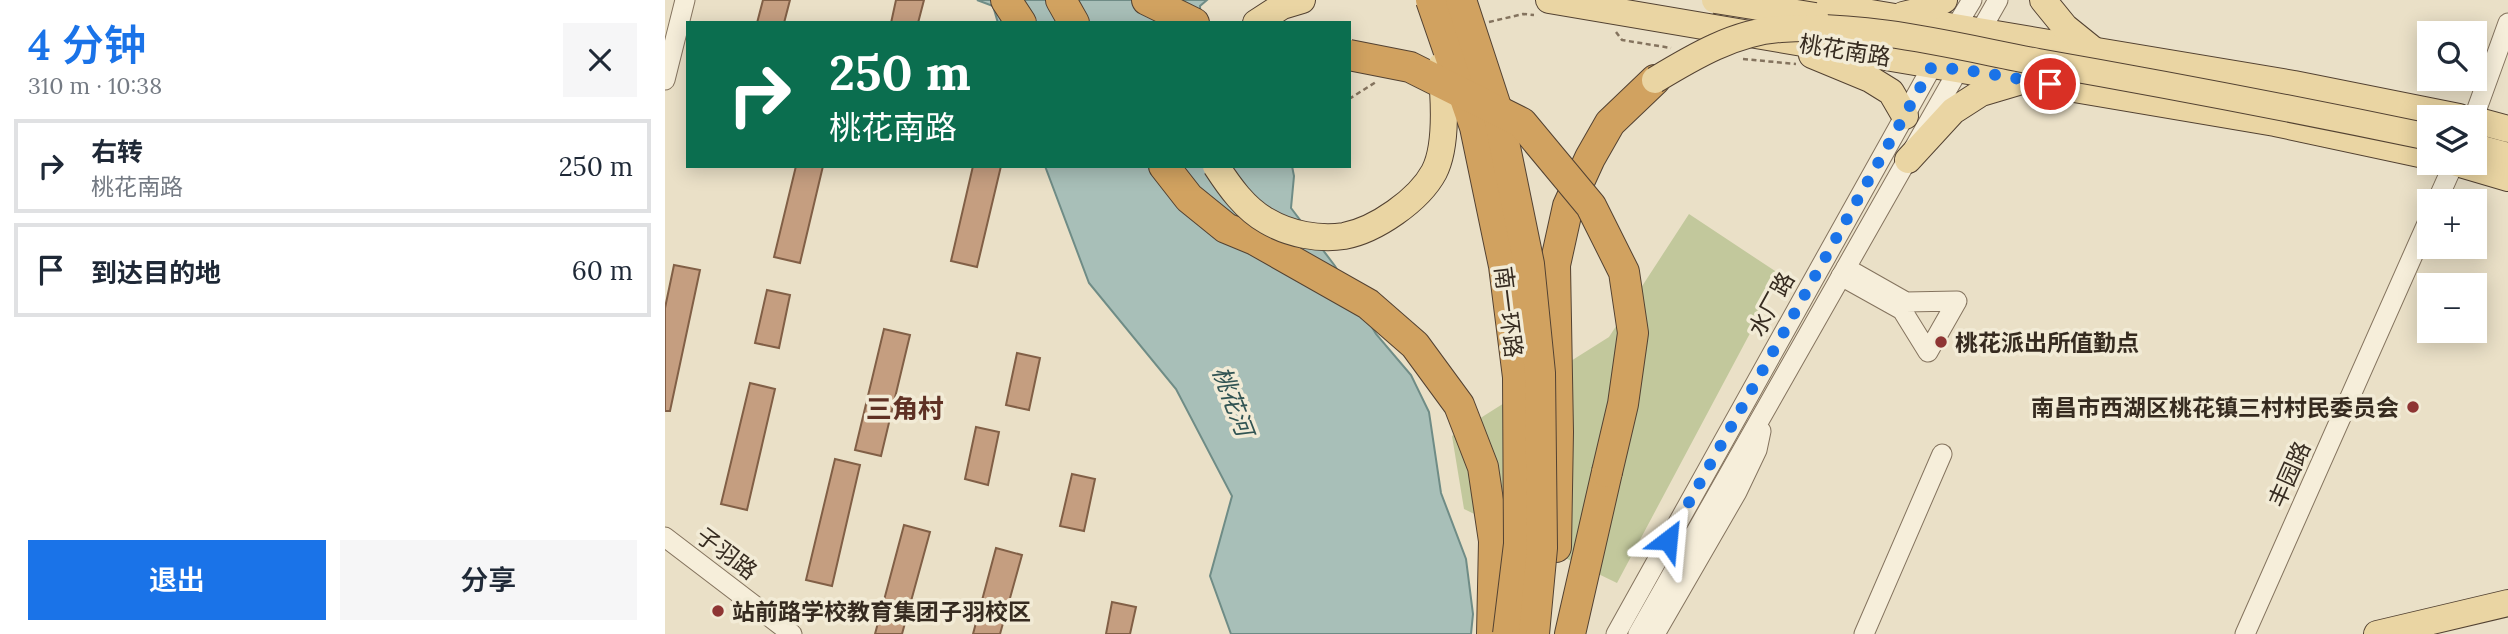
<!DOCTYPE html>
<html lang="zh">
<meta charset="utf-8">
<style>
body{margin:0;font-family:Lora,"Noto Sans SC",serif;background:#f6f6f7;color:#1f2937;height:100vh;display:flex;flex-direction:column;font-size:26px;white-space:nowrap}
*{box-sizing:border-box;margin:0}
p{font-size:23px;color:#747a83}
.icon{flex:none;width:38px;height:38px;fill:none;stroke:currentColor;stroke-width:2;stroke-linecap:round;stroke-linejoin:round}
.map{position:relative;flex:1;overflow:hidden}
.side{display:flex;flex-direction:column;background:#fff;width:665px}
.side>*{flex:none}
.top-card{position:absolute;left:21px;top:21px;width:665px;height:147px;border-radius:0px;box-shadow:0 4px 18px #0003;background:#0b6e4f;color:#fff;overflow:hidden}
.controls{position:absolute;left:1752px;top:21px;display:grid;gap:14px}
.controls a{display:grid;place-items:center;width:70px;height:70px;border-radius:0px;background:#fff;box-shadow:0 4px 18px #0003;font-size:35px}
.pin{position:absolute;display:grid;place-items:center;width:60px;height:60px;color:#fff;margin:-30px;border:4px solid #fff;border-radius:50%;box-shadow:0 2px 7px #0007}
.me{position:absolute;width:77px;margin:-38px;rotate:29deg;stroke-linejoin:round;filter:drop-shadow(0 0 5px #0008)}
.turn{display:flex;align-items:center;gap:24px;height:147px;padding:0 28px;font-size:32px}
.turn .icon{width:91px;height:91px;stroke-width:2.5}
.turn b{display:block;font-size:49px;line-height:60px}
.round{display:grid;place-items:center;flex:none;width:74px;height:74px;border-radius:0px;background:#f6f6f7}
.headline{display:flex;align-items:center;justify-content:space-between;height:119px;padding:0 28px}
h1{font-size:42px;font-weight:600;line-height:52px;color:#1a73e8}
.cta{display:flex;gap:14px;margin-top:auto;padding:14px 28px}
.cta a{flex:1;height:80px;border-radius:0px;background:#1a73e8;color:#fff;font-size:28px;font-weight:600;line-height:80px;text-align:center}
.cta a+a{background:#f6f6f7;color:#1f2937}
ul{padding:0;list-style:none}
li{display:flex;align-items:center;gap:21px;height:94px;margin:0 14px 10px;padding:0 14px;border:4px solid #e0e1e3;border-radius:0px}
li div{flex:1}
li b{display:block;font-size:26px}
li em{font-style:normal}
main{display:flex;flex:1;min-height:0}
.map>svg:first-child{display:block}
.green{fill:#c2c89c}
.water{fill:#a8bfb8;stroke:#6f8c86;stroke-width:2}
.building{fill:#c59e80;stroke:#815f46;stroke-width:2}
.lines{fill:none;stroke-linecap:round;stroke-linejoin:round}
.minor-casing{stroke:#84735e;stroke-width:21}
.major-casing{stroke:#534232;stroke-width:28}
.highway-casing{stroke:#534232;stroke-width:32}
.path{stroke:#84735e;stroke-width:2.5;stroke-dasharray:5 3.5;stroke-linecap:butt}
.minor{stroke:#f6eeda;stroke-width:19}
.major{stroke:#ead5a3;stroke-width:26}
.highway{stroke:#d1a260;stroke-width:30}
.major-bridge-casing{stroke:#534232;stroke-width:28;stroke-linecap:butt}
.highway-bridge-casing{stroke:#534232;stroke-width:32;stroke-linecap:butt}
.major-bridge{stroke:#ead5a3;stroke-width:26}
.highway-bridge{stroke:#d1a260;stroke-width:30}
.route{stroke:#1a73e8;stroke-width:12;stroke-dasharray:0 21.6}
.poi-dot{fill:#8e3533;stroke:#f2ebd6;stroke-width:2.5}
.labels{text-anchor:middle;dominant-baseline:central;stroke-width:7;stroke-linejoin:round;paint-order:stroke}
.street-label{font-size:23px;fill:#362b20;stroke:#f2ebd6}
.poi-label{font-size:23px;font-weight:bold;fill:#362b20;stroke:#f2ebd6;text-anchor:start}
.water-label{font-size:24px;font-style:italic;fill:#315453;stroke:#f2ebd6}
.quarter-label{font-size:26px;font-weight:bold;fill:#5f3124;stroke:#f2ebd6}
</style>
<main>
<section class="side">
<div class="headline"><div><h1>4 分钟</h1><p>310 m · 10:38</p></div><a class="round"><svg class="icon" aria-label="close" viewBox="0 0 24 24"><path d="M6 6l12 12M18 6L6 18"/></svg></a></div>
<ul>
<li><svg class="icon" aria-label="right" viewBox="0 0 24 24"><path d="M7 20v-9h11M14 6l5 5-5 5"/></svg><div><b>右转</b><p>桃花南路</p></div><em>250 m</em></li>
<li><svg class="icon" aria-label="arrive" viewBox="0 0 24 24"><path d="M6 21V4h12l-3 4 3 4H6"/></svg><div><b>到达目的地</b></div><em>60 m</em></li>
</ul>
<div class="cta"><a>退出</a><a>分享</a></div>
</section>
<div class="map">
<svg width="1843" height="634" viewBox="0 0 1843 634">
<rect width="100%" height="100%" fill="#eae0c7"/>
<!-- green -->
<path class="green" d="M1024 214 1116 275 952 583 799 509 787 436 944 337Z"/>
<!-- water -->
<g class="water">
<path d="M312 0H542L535 6 536 23H333L328 6Z"/>
<path d="M380 166H627L629 176 626 208 670 266 711 334 746 375 764 412 776 493 801 559 808 614 806 634H566L545 576 567 496 511 389 424 283Z"/>
</g>
<!-- building -->
<g class="building">
<path d="M98 0H125L119 23H92Z"/>
<path d="M231 0H259L253 23H226Z"/>
<path d="M131 166H158L135 263 109 257Z"/>
<path d="M308 166H336L312 267 286 261Z"/>
<path d="M9 265 35 270 5 411H0V308Z"/>
<path d="M102 290 125 295 114 348 90 343Z"/>
<path d="M219 329 245 335 216 456 190 450Z"/>
<path d="M352 353 375 358 364 410 341 405Z"/>
<path d="M85 383 110 389 82 510 56 504Z"/>
<path d="M311 427 334 432 323 485 300 479Z"/>
<path d="M170 459 195 465 167 586 141 580Z"/>
<path d="M407 474 430 479 419 531 395 526Z"/>
<path d="M239 525 265 532 237 634H210Z"/>
<path d="M331 548 357 555 335 634H308Z"/>
<path d="M447 602 471 607 465 634H441Z"/>
</g>
<g class="lines">
<!-- minor casing -->
<g class="minor-casing">
<g id="minor">
<path d="M0 80 20 0"/>
<path d="M1809 117 1843 23"/>
<path d="M1772 201 1789 163"/>
<path d="M1176 276 1237 310 1263 352 1292 301 1241 302 1181 268"/>
<path d="M0 537 127 634"/>
<path d="M951 634 1273 56 1307 0"/>
<path d="M973 634 1333 0"/>
<path d="M990 634 1072 492 1092 450 1096 431"/>
<path d="M1199 634 1277 454"/>
<path d="M1580 634 1764 219"/>
</g>
</g>
<!-- major casing -->
<g class="major-casing">
<g id="major">
<path d="M884 0 1610 123 1764 156"/>
<path d="M1128 0 1629 84 1794 117"/>
<path d="M1378 0 1400 27 1426 48"/>
<path d="M1238 15 1263 9 1279 0"/>
<path d="M591 23 617 6 637 0"/>
<path d="M1147 55 1205 79 1226 92 1240 116"/>
<path d="M1810 120 1843 129"/>
<path d="M1810 147 1843 156"/>
<path d="M1243 160 1288 111 1316 93 1353 82"/>
<path d="M1792 163 1843 178"/>
<path d="M1712 634 1843 603"/>
</g>
</g>
<!-- highway casing -->
<g class="highway-casing">
<g id="highway">
<path d="M341 0 356 23"/>
<path d="M396 0 409 23"/>
<path d="M482 0 529 23"/>
<path d="M499 166 524 198 561 228 590 240 703 304 750 345 794 405 818 467 829 541 827 634"/>
<path d="M891 547 893 432 890 265 903 206 925 158 945 123 990 80"/>
<path d="M905 634 942 472"/>
</g>
</g>
<!-- path -->
<g class="path">
<path d="M824 22 858 14 869 15"/>
<path d="M951 32 957 40 1006 48"/>
<path d="M1078 59 1131 64"/>
<path d="M684 99 711 82"/>
</g>
<!-- minor -->
<use href="#minor" class="minor"/>
<!-- major -->
<use href="#major" class="major"/>
<!-- highway -->
<use href="#highway" class="highway"/>
<!-- major-bridge casing -->
<g class="major-bridge-casing">
<g id="major-bridge">
<path d="M1050 0 1150 16"/>
<path d="M990 80C1028 57 1070 32 1116 29 1203 23 1289 46 1373 62 1504 85 1634 110 1764 137"/>
<path d="M551 166C564 186 580 209 602 221 624 234 654 240 679 236 711 230 754 200 769 172 783 145 779 95 776 66"/>
</g>
</g>
<!-- highway-bridge casing -->
<g class="highway-bridge-casing">
<g id="highway-bridge">
<path d="M766 0 810 127 839 266 853 377 854 544 843 634"/>
<path d="M796 0 833 113 864 264 875 373 877 548 869 634"/>
<path d="M684 55 745 67 857 123 926 206 959 272 968 333 958 404 942 472"/>
</g>
</g>
<!-- major-bridge -->
<use href="#major-bridge" class="major-bridge"/>
<!-- highway-bridge -->
<use href="#highway-bridge" class="highway-bridge"/>
</g>
<g class="lines">
<!-- route -->
<path class="route" d="M1003 540 1266 68 1295 69 1385 84"/>
</g>
<!-- markers -->
<g class="poi-dot">
<circle cx="1276" cy="342" r="7"/>
<circle cx="1748" cy="407" r="7"/>
<circle cx="53" cy="611" r="7"/>
</g>
<g class="labels">
<!-- street labels -->
<g class="street-label">
<text transform="translate(1180 50) rotate(9)">桃花南路</text>
<text transform="translate(1106 304) rotate(-61)">水厂路</text>
<text transform="translate(844 312) rotate(83)">南一环路</text>
<text transform="translate(1624 474) rotate(-66)">丰园路</text>
<text transform="translate(62 553) rotate(37)">子羽路</text>
</g>
<!-- poi labels -->
<g class="poi-label">
<text x="1290" y="342">桃花派出所值勤点</text>
<text x="1734" y="407" text-anchor="end">南昌市西湖区桃花镇三村村民委员会</text>
<text x="67" y="611">站前路学校教育集团子羽校区</text>
</g>
<!-- water labels -->
<g class="water-label">
<text transform="translate(568 401) rotate(69)">桃花河</text>
</g>
<!-- quarter labels -->
<g class="quarter-label">
<text x="240" y="408">三角村</text>
</g>
</g>
</svg>
<div class="controls">
<a><svg class="icon" aria-label="search" viewBox="0 0 24 24"><circle cx="10" cy="10" r="6"/><path d="M15 15l6 6"/></svg></a>
<a><svg class="icon" aria-label="layers" viewBox="0 0 24 24"><path d="M12 4l9 5-9 5-9-5zM3 14l9 5 9-5"/></svg></a>
<a>+</a>
<a>−</a>
</div>
<div class="pin" style="left:1385px;top:84px;background:#d93025"><svg class="icon" aria-label="arrive" viewBox="0 0 24 24"><path d="M6 21V4h12l-3 4 3 4H6"/></svg></div>
<svg class="me" style="left:1003px;top:540px" viewBox="-20 -20 40 40"><path d="M0-17L14 15 0 8-14 15z" fill="#1a73e8" stroke="#fff" stroke-width="4"/></svg>
<div class="top-card">
<div class="turn"><svg class="icon" aria-label="right" viewBox="0 0 24 24"><path d="M7 20v-9h11M14 6l5 5-5 5"/></svg><div><b>250 m</b>桃花南路</div></div>
</div>
</div>
</main>
